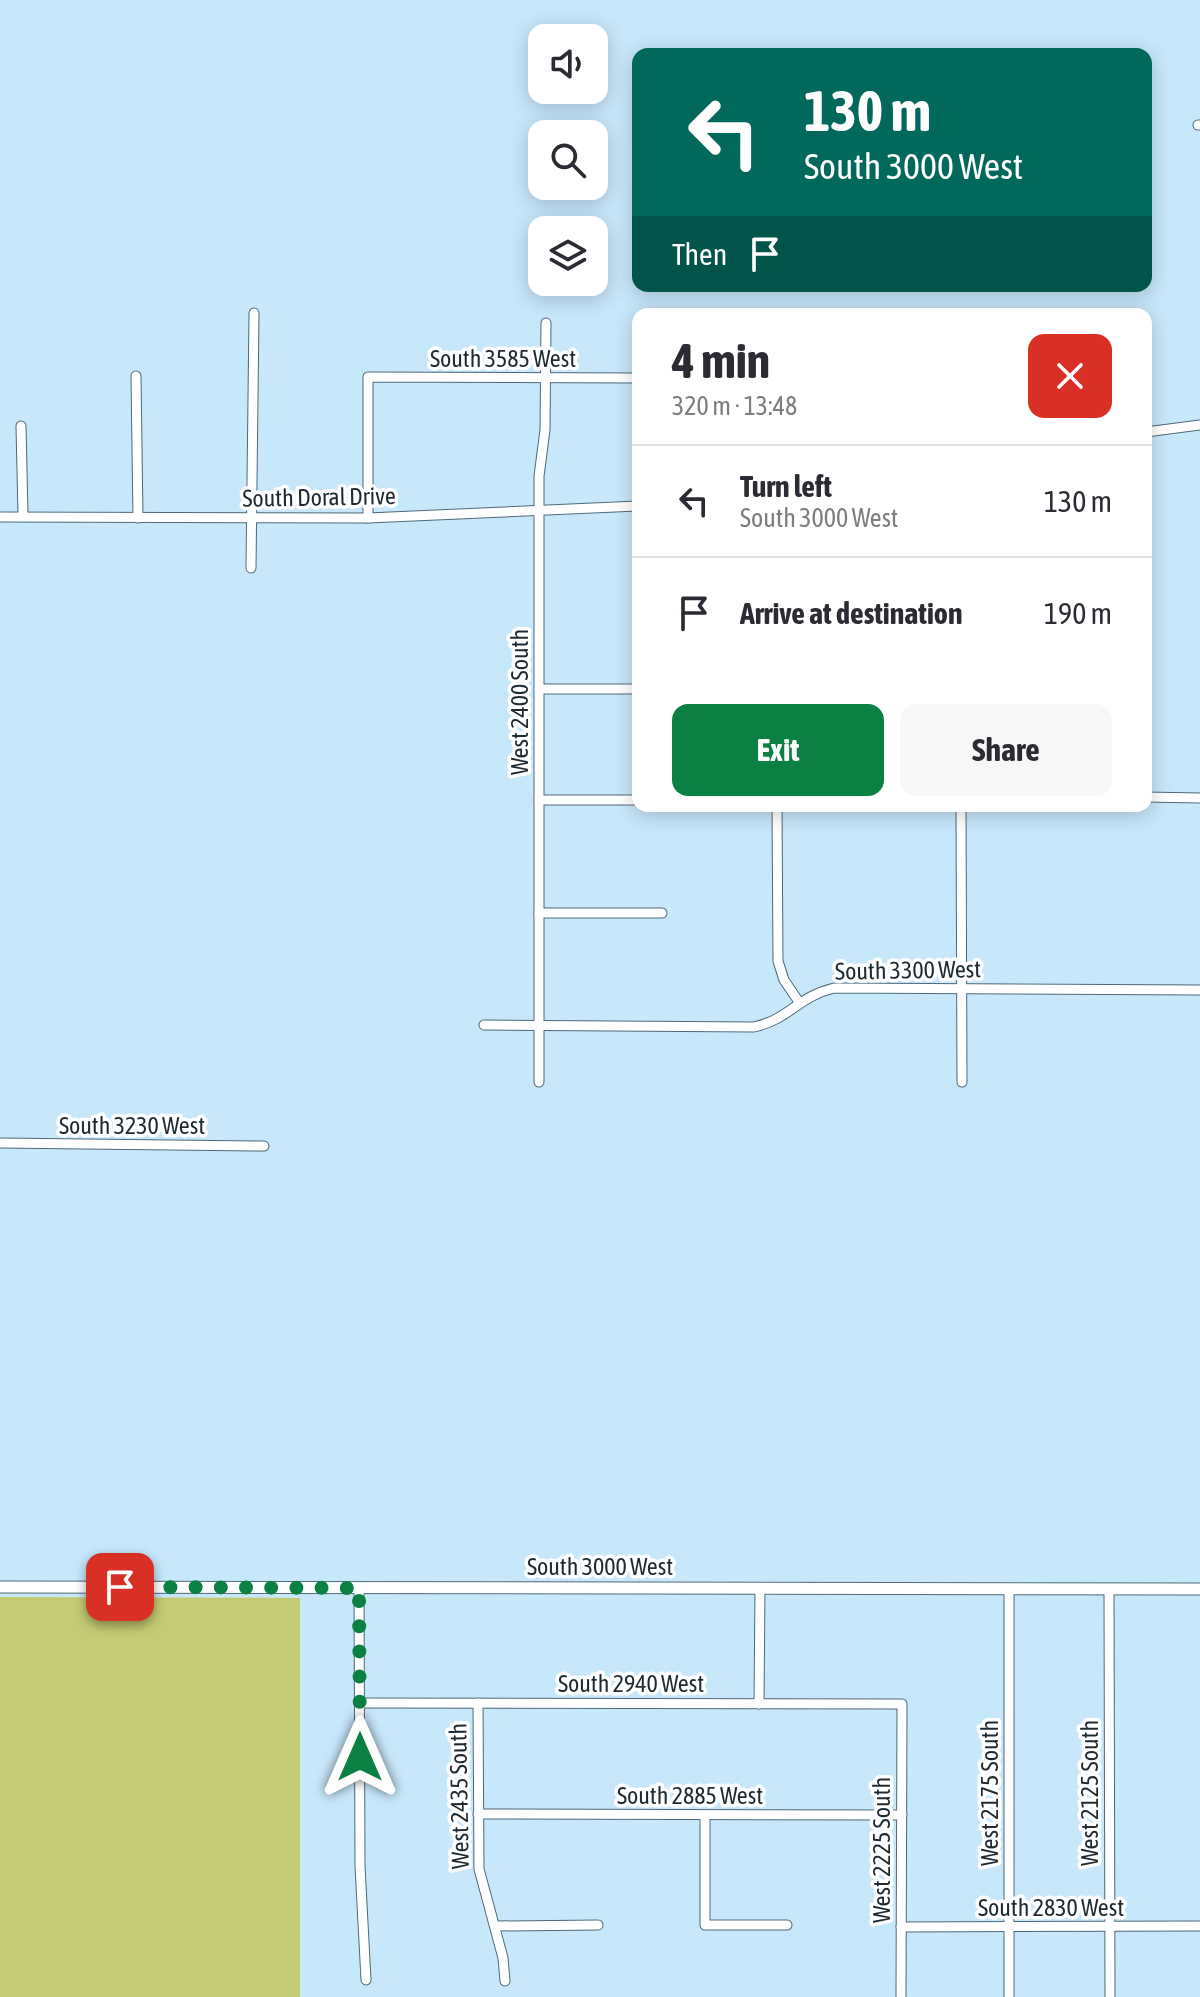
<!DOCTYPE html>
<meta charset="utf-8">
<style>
body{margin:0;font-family:"Asap Condensed",sans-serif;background:#f7f7f7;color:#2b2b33;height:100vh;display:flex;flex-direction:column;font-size:30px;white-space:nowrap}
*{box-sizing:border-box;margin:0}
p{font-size:26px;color:#7c7c81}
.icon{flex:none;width:44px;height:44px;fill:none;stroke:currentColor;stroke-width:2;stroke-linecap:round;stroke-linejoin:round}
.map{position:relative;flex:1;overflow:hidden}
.panel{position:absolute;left:632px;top:308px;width:520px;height:504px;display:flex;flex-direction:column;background:#fff;border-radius:16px;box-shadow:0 4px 20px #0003}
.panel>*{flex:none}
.banner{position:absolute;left:632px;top:48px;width:520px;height:244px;border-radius:16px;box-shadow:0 4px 20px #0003;background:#00695c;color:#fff;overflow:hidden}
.controls{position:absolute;left:528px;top:24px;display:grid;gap:16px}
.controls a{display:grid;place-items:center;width:80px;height:80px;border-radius:16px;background:#fff;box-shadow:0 4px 20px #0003;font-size:40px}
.pin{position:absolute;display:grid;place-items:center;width:68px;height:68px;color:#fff;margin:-34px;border-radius:16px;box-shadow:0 4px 12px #0006}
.me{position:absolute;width:88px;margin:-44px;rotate:0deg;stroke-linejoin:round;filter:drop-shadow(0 0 6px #0008)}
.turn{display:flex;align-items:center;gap:28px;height:168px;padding:0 40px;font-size:36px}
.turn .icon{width:104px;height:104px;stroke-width:2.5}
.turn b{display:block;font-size:56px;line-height:68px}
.then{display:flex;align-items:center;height:76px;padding:0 40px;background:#0003;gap:16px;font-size:30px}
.round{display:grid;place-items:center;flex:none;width:84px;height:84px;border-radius:16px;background:#f7f7f7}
.overview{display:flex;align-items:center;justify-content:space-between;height:136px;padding:0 40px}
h1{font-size:48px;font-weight:700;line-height:60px}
.primary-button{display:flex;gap:16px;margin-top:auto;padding:16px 40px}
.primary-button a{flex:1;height:92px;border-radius:16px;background:#0b8043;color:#fff;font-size:32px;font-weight:700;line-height:92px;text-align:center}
.primary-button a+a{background:#f7f7f7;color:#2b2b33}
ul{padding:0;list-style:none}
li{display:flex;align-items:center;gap:24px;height:112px;padding:0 40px;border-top:2px solid #e1e1e2}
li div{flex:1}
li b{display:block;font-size:30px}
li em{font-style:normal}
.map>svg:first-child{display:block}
.green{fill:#c5cb73}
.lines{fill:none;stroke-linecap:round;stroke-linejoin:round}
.minor-casing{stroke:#4c697a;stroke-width:11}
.tertiary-casing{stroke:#4c697a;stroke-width:13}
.minor{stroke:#fff;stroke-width:9}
.tertiary{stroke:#fff;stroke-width:11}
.route{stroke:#0b8043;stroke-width:14;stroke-dasharray:0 25.2}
.labels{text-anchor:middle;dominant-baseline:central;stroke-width:7;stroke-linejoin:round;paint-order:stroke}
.street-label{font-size:24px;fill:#1d2a31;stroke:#fff}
</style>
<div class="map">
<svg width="1200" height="1997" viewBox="0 0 1200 1997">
<rect width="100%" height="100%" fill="#c7e7fb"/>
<!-- green -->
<path class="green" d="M0 1597 300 1598V1997H0Z"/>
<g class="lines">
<!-- minor casing -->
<g class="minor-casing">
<g id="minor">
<path d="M1198 125H1200"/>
<path d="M136 376 138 518"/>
<path d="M21 426 23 516"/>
<path d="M1146 432 1200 425"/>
<path d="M0 517 368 518 638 506"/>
<path d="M368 518V377L638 378"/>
<path d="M251 568 254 313"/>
<path d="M539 689H638"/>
<path d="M1146 797 1200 798"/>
<path d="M539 800H638"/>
<path d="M777 806 778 961 784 980 799 1002"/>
<path d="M961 806 962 1082"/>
<path d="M539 913H662"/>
<path d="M484 1025 754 1027C790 1019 797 997 834 988L1200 990"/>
<path d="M539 1082V476L545 430 546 323"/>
<path d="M0 1143 264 1146"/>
<path d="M359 1588 360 1866 366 1980"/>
<path d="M1009 1589V1997"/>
<path d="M1109 1589 1110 1997"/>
<path d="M359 1703 902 1704 901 1997"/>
<path d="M478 1703 479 1869 503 1958 505 1981"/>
<path d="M759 1704 760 1588"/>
<path d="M478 1814 902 1815"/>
<path d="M705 1815V1925H787"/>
<path d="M496 1926 598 1925"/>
<path d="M901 1927 1200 1926"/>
</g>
</g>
<!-- tertiary casing -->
<g class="tertiary-casing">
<path id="tertiary" d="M0 1587 1200 1589"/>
</g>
<!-- minor -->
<use href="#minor" class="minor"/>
<!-- tertiary -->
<use href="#tertiary" class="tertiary"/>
</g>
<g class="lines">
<!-- route -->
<path class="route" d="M120 1587 359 1588 360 1757"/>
</g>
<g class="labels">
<!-- street labels -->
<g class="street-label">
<text x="503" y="358">South 3585 West</text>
<text transform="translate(319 497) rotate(-1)">South Doral Drive</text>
<text transform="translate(519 702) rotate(-90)">West 2400 South</text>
<text transform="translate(908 970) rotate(-1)">South 3300 West</text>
<text x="132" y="1125">South 3230 West</text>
<text x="600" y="1566">South 3000 West</text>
<text x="631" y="1683">South 2940 West</text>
<text transform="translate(989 1793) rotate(-90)">West 2175 South</text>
<text transform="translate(1089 1793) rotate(-90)">West 2125 South</text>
<text x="690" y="1795">South 2885 West</text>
<text transform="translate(459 1796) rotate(-91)">West 2435 South</text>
<text transform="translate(881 1850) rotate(-90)">West 2225 South</text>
<text x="1051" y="1907">South 2830 West</text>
</g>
</g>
</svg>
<div class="controls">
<a><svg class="icon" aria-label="sound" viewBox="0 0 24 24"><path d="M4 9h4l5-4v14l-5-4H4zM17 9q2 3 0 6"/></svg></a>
<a><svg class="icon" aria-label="search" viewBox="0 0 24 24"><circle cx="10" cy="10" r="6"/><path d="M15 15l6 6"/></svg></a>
<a><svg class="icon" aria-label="layers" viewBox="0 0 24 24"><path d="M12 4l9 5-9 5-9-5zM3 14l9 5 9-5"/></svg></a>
</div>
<div class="pin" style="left:120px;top:1587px;background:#d93025"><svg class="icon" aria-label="arrive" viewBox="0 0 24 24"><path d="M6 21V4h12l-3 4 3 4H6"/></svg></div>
<svg class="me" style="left:360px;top:1757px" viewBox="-20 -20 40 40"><path d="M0-17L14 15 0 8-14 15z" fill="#0b8043" stroke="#fff" stroke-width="4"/></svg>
<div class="banner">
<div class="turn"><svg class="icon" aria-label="left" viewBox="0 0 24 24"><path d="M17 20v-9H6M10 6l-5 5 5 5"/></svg><div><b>130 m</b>South 3000 West</div></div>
<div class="then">Then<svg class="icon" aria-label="arrive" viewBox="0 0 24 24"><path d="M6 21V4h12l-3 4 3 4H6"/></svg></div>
</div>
<section class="panel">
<div class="overview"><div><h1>4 min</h1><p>320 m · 13:48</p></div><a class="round" style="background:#d93025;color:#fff"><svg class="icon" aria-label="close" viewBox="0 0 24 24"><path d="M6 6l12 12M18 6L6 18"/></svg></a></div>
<ul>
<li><svg class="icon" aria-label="left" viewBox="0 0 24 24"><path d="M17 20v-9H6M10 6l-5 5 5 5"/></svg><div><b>Turn left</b><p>South 3000 West</p></div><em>130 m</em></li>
<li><svg class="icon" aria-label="arrive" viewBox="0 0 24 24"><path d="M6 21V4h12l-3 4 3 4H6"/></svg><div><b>Arrive at destination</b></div><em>190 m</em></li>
</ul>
<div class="primary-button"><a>Exit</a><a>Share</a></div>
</section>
</div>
